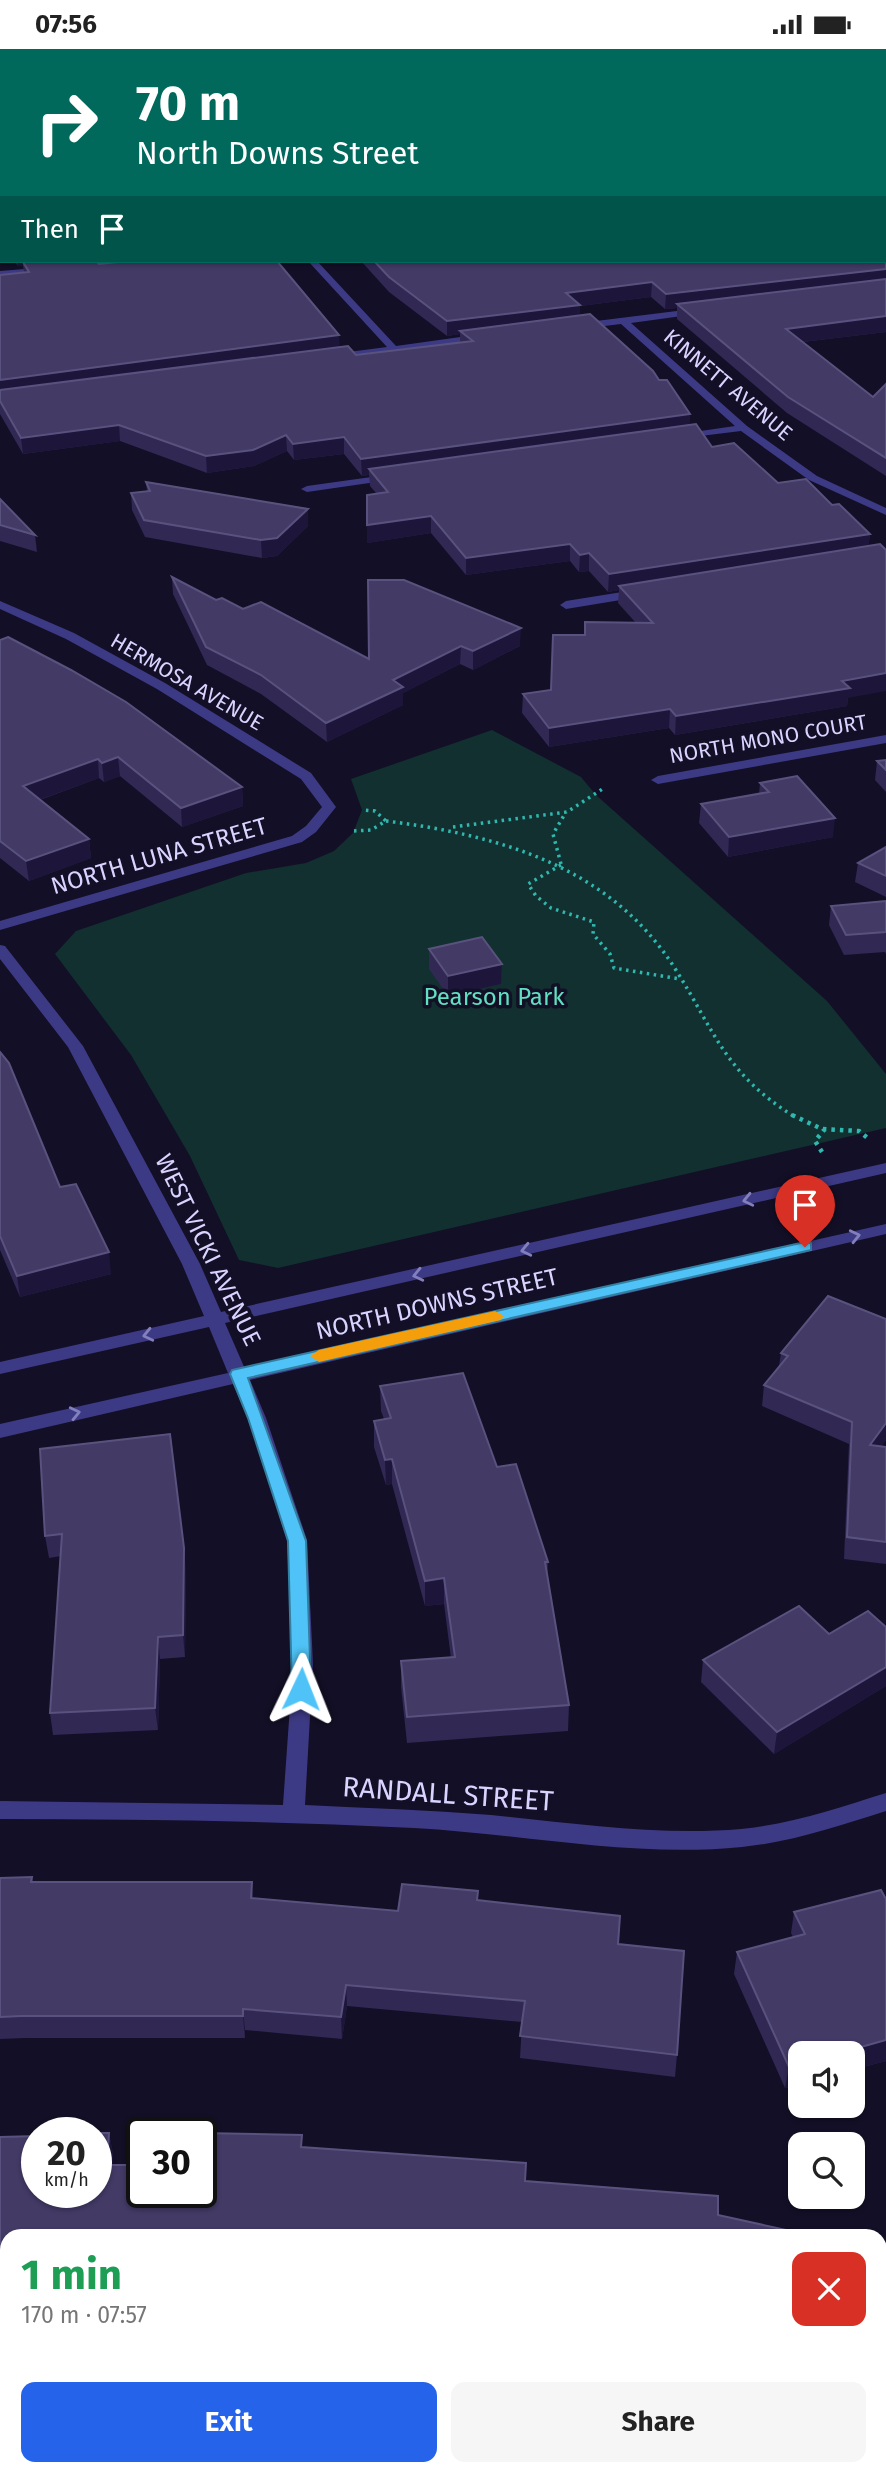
<!DOCTYPE html>
<meta charset="utf-8">
<style>
body{margin:0;font-family:"Fira Sans",sans-serif;background:#f6f6f6;color:#222;height:100vh;display:flex;flex-direction:column;font-size:26px;white-space:nowrap}
*{box-sizing:border-box;margin:0}
p{font-size:23px;color:#767676}
.icon{flex:none;width:38px;height:38px;fill:none;stroke:currentColor;stroke-width:2;stroke-linecap:round;stroke-linejoin:round}
.map{position:relative;flex:1;overflow:hidden}
.panel{position:absolute;left:0px;top:2180px;width:887px;height:247px;display:flex;flex-direction:column;background:#fff;border-radius:21px 21px 0 0;box-shadow:0 2px 5px #0004}
.panel>*{flex:none}
.hud{position:absolute;left:0px;top:0px;width:887px;height:214px;box-shadow:0 2px 5px #0004;background:#00695c;color:#fff;overflow:hidden}
.fabs{position:absolute;left:788px;top:1992px;display:grid;gap:14px}
.fabs a{display:grid;place-items:center;width:77px;height:77px;border-radius:14px;background:#fff;box-shadow:0 2px 5px #0004;font-size:35px}
.speed{position:absolute;left:21px;top:2068px;display:flex;gap:14px;font-size:35px;font-weight:700;text-align:center}
.speed>*{display:grid;place-content:center;width:91px;height:91px;border-radius:50%;background:#fff;box-shadow:0 2px 5px #0004;line-height:1}
.speed small{font-size:18px;font-weight:400}
.speed .limit{border:4px solid #111;border-radius:10px;background:#fff;color:#111}
.pin{position:absolute;display:grid;place-items:center;width:60px;height:60px;color:#fff;margin:-72px -30px;border-radius:50% 50% 50% 0;rotate:-45deg;box-shadow:0 0 7px #0007}
.pin .icon{rotate:45deg}
.me{position:absolute;width:77px;margin:-38px;rotate:2deg;stroke-linejoin:round;filter:drop-shadow(0 0 5px #0008)}
.turn{display:flex;align-items:center;gap:24px;height:147px;padding:0 21px;font-size:32px}
.turn .icon{width:91px;height:91px;stroke-width:2.5}
.turn b{display:block;font-size:49px;line-height:60px}
.then{display:flex;align-items:center;height:66px;padding:0 21px;background:#0003;gap:14px;font-size:26px}
.round{display:grid;place-items:center;flex:none;width:74px;height:74px;border-radius:14px;background:#f6f6f6}
.headline{display:flex;align-items:center;justify-content:space-between;height:119px;padding:0 21px}
h1{font-size:42px;font-weight:700;line-height:52px;color:#1e9e55}
.cta{display:flex;gap:14px;margin-top:auto;padding:14px 21px}
.cta a{flex:1;height:80px;border-radius:14px;background:#2563eb;color:#fff;font-size:28px;font-weight:700;line-height:80px;text-align:center}
.cta a+a{background:#f6f6f6;color:#222}
.status{display:flex;justify-content:space-between;align-items:center;height:49px;padding:0 35px;background:#fff;direction:ltr}
.status svg{height:19px;fill:currentColor}
.map>svg:first-child{display:block}
.green{fill:#12302f}
.lines{fill:none;stroke-linecap:round;stroke-linejoin:round}
.path-far1{stroke:#2fb8b0;stroke-width:3.5;stroke-dasharray:2.5 4.5;stroke-linecap:butt}
.path{stroke:#2fb8b0;stroke-width:4.5;stroke-dasharray:3.5 5;stroke-linecap:butt}
.minor{fill:#3d3a85;fill-rule:evenodd}
.wall{fill:#312854}
.shaded-wall{fill:#1d163a}
.building{fill:#433a66;stroke:#5a527e;stroke-width:2}
.oneway{stroke:#837fbc}
.route{fill:#4fc3f7;stroke:#337fa1;stroke-width:2}
.slow{fill:#f59e0b}
.labels{text-anchor:middle;dominant-baseline:central;stroke-width:7;stroke-linejoin:round;paint-order:stroke}
.far-street-label{font-size:21px;fill:#d9d4ff;stroke:#130f26}
.street-label{font-size:24px;fill:#d9d4ff;stroke:#130f26}
.park-label{font-size:24px;fill:#5fe0c0;stroke:#130f26}
.near-street-label{font-size:28px;fill:#d9d4ff;stroke:#130f26}
</style>
<div class="status"><b>07:56</b><svg viewBox="0 0 49 12"><path d="M0 12V9h3v3zM5 12V6h3v6zM10 12V3h3v9zM15 12V0h3v12zM26 1h20v11H26zM47 4h2v5h-2z"/></svg></div>
<div class="map">
<svg width="886" height="2426" viewBox="0 0 886 2426">
<rect width="100%" height="100%" fill="#130f26"/>
<!-- green -->
<path class="green" d="M492 681 581 728 596 746 827 952 886 1025V1079L278 1219 239 1211 190 1107 131 1006 55 905 76 882 246 824 306 814 334 802 353 784 362 761 351 730Z"/>
<g class="lines">
<!-- path-far1 -->
<g class="path-far1">
<path d="M386 772C498 786 609 817 674 918 715 982 724 1024 795 1068"/>
<path d="M453 778 567 763 604 739"/>
<path d="M354 782 371 781 386 772 375 762 362 761"/>
<path d="M561 815 553 785 566 763"/>
<path d="M561 816 528 835 536 847 551 859 594 873 593 885 610 905 614 919 680 930"/>
</g>
<!-- path -->
<g class="path">
<path d="M792 1066 822 1080 859 1082 870 1091"/>
<path d="M822 1103 815 1092 824 1081"/>
</g>
<!-- minor -->
<g class="minor">
<path d="M98 212H125L75 220 70 217Z"/>
<path d="M308 212H317L396 297 482 285 487 288 482 291 329 310 328 308 333 305 387 298Z"/>
<path d="M50 218V222L47 223 0 228V222Z"/>
<path d="M701 259 706 262 704 264 631 274 747 377 817 427 886 459V466L809 431 741 382 676 390V386L680 385 735 377 621 275 580 280 575 277 580 274Z"/>
<path d="M393 425 398 428 397 430 307 443 301 440 307 437Z"/>
<path d="M641 540 645 541V547L566 560 560 556 566 552Z"/>
<path d="M0 552 74 584 165 634 311 724 336 758 316 783 302 793 0 881V872L292 787 306 777 322 758 301 730 157 640 66 590 0 560Z"/>
<path d="M886 686V694L658 735 651 731 658 727Z"/>
<path d="M0 896 5 897 83 997 200 1215 221 1263 886 1114V1124L225 1274 245 1320 886 1175V1185L250 1331 266 1369 307 1491 313 1615 305 1756C367 1759 429 1761 491 1766 574 1774 658 1787 741 1780 792 1775 838 1759 886 1744V1762C838 1777 792 1793 742 1798 633 1809 523 1785 414 1779 276 1772 138 1770 0 1770V1752L283 1756 293 1615 287 1491 248 1369 233 1335 0 1389V1375L228 1324 209 1278 0 1325V1313L204 1267 182 1215 68 998 0 910Z"/>
<path d="M0 2407H7V2420H164L167 2426H0Z"/>
</g>
</g>
<!-- wall -->
<g class="wall">
<path d="M0 0H886V110L2 2V52L0 49Z"/>
<path d="M0 72H2V192L0 184Z"/>
<path d="M886 190V283L803 293 873 348 886 335V427L787 364 677 270V259L665 260 651 248 580 257 579 267 659 331 690 365 689 376 712 398 778 434 832 456 870 485 847 657 675 686 669 679 549 698 522 664 523 645 551 641 584 586 585 573 636 574 618 554 619 541 608 543 589 522 579 523 570 512 466 526 431 484 367 494 376 444 370 437 369 426 362 427 344 405 294 411 287 402 254 417 207 424 120 392 23 405 0 365V226L24 223 23 217H18L14 212H96L99 215 339 286V298L356 306 460 294V285L447 287 389 243 361 212H886Z"/>
<path d="M146 433 308 477 277 507 262 509 145 488 132 461 131 444 147 442Z"/>
<path d="M0 450 35 486 37 503 0 492Z"/>
<path d="M172 528 216 551 243 560 369 610 368 531 520 597 473 621 460 615 403 644V656L327 693 261 645 207 616 173 545Z"/>
<path d="M0 591 242 738 243 757 182 778 120 727 104 733 99 729 40 751 89 790 91 809 29 832 0 809Z"/>
<path d="M886 711V743L875 731 877 712Z"/>
<path d="M760 734 833 788 728 808 699 774 701 755 759 745Z"/>
<path d="M886 798V848L855 833 858 814Z"/>
<path d="M886 852V905L885 903 844 906 829 876 831 857Z"/>
<path d="M429 900 502 915 501 935 448 947 429 920Z"/>
<path d="M0 1003 60 1138 111 1225 20 1248 0 1201Z"/>
<path d="M886 1270V1391L881 1397 886 1398V1515L844 1510 849 1395 762 1357 764 1336 779 1317 781 1304Z"/>
<path d="M380 1337 497 1418 548 1513 547 1529 569 1656 568 1682 407 1694 401 1638V1612L451 1609 444 1555 425 1557 392 1435 386 1436 374 1398V1372L384 1370 381 1362Z"/>
<path d="M40 1400 186 1520 185 1608 160 1610 158 1681 53 1686 50 1664 61 1507 49 1509 45 1487Z"/>
<path d="M886 1578V1637L774 1705 701 1633 703 1611 829 1585Z"/>
<path d="M32 1828 33 1833H252L253 1849 398 1862 478 1842 477 1851 618 1895 677 2006 675 2028 520 2009 522 1973 347 1957 342 1990 245 1981V1989H25L0 1990V1829Z"/>
<path d="M886 1850V2012L785 2039 734 1925 737 1903 793 1888 791 1884 794 1863Z"/>
<path d="M109 2084 113 2105 112 2116 142 2144 302 2086V2098L7 2188V2270H0V2088Z"/>
<path d="M880 2200 886 2202V2326L880 2324Z"/>
</g>
<!-- shaded-wall -->
<g class="shaded-wall">
<path d="M17 212H74L23 213V217H18Z"/>
<path d="M886 220V234L677 255V259L665 260 666 245Z"/>
<path d="M652 233 651 248 580 257 579 271 460 282V285L447 287V272L566 244Z"/>
<path d="M886 267V283L785 295 786 280Z"/>
<path d="M339 286 340 301 0 347V331Z"/>
<path d="M690 365 689 381 369 420V426L362 427 361 410Z"/>
<path d="M119 376 120 392 23 405 21 389Z"/>
<path d="M286 386 287 402 254 417 207 424 206 407Z"/>
<path d="M344 388V405L294 411 293 395Z"/>
<path d="M308 460V477L277 507 262 509 261 491Z"/>
<path d="M431 467V484L367 494V476Z"/>
<path d="M870 485 868 502 619 537V541L608 543 609 525Z"/>
<path d="M570 495V512L466 526V509Z"/>
<path d="M589 504V522L579 523 580 506Z"/>
<path d="M521 579 520 597 473 621V602Z"/>
<path d="M461 597 460 615 403 644V656L327 693 326 674 393 631Z"/>
<path d="M886 624V642L848 649 847 657 675 686 676 667 842 632Z"/>
<path d="M670 660 669 679 549 698V679Z"/>
<path d="M118 708 120 727 104 733 102 714Z"/>
<path d="M98 710 99 729 25 756 23 737Z"/>
<path d="M242 738 243 757 182 778 181 759Z"/>
<path d="M835 769 833 788 728 808 729 788Z"/>
<path d="M89 790 91 809 29 832 26 812Z"/>
<path d="M502 915 501 935 448 947V927Z"/>
<path d="M109 1203 111 1225 20 1248 17 1227Z"/>
<path d="M886 1374V1391L866 1418 870 1396Z"/>
<path d="M392 1410V1435L386 1436 385 1411Z"/>
<path d="M184 1499 186 1520 185 1608 183 1586Z"/>
<path d="M444 1529V1555L425 1557V1532Z"/>
<path d="M158 1588 160 1610 158 1681 155 1659Z"/>
<path d="M886 1618V1637L774 1705 777 1683Z"/>
<path d="M346 1936 347 1957 342 1990 341 1968Z"/>
<path d="M243 1960 245 1981V1989L243 1967Z"/>
<path d="M886 1991V2012L852 2021V2004H840Z"/>
<path d="M800 2015V2035L785 2039 789 2018Z"/>
<path d="M109 2084 113 2105 111 2137 107 2116Z"/>
</g>
<!-- building -->
<g class="building">
<path d="M0 0H886V97V2H2V40L0 38Z"/>
<path d="M0 72H2V175L0 172Z"/>
<path d="M886 190V220L666 245 652 233 566 244 580 256 447 272 389 228 374 212H886Z"/>
<path d="M30 212H96L99 215 128 212H277L339 286 0 331V226L29 223 23 213Z"/>
<path d="M886 230V267L786 280 873 348 886 335V409L788 348 677 255Z"/>
<path d="M590 265 653 322 659 331H667L690 365 361 410 344 388 293 395 286 386 253 401 206 407 119 376 21 389 0 352V341L348 297 356 306 473 292 460 282Z"/>
<path d="M696 375 712 398 734 394 778 434 806 430 832 456 839 455 870 485 609 525 589 504 580 506 570 495 466 509 431 467 367 476V446L388 443 369 420Z"/>
<path d="M146 433 308 460 277 489 261 491 144 471 131 444 150 442Z"/>
<path d="M0 450 35 486 0 476Z"/>
<path d="M880 495 886 501V624L842 632 850 639 676 667 670 660 549 679 523 645 551 641 553 586H585V573L653 574 619 537Z"/>
<path d="M172 528 216 551 222 549 243 560 261 553 369 610 368 531H404L521 579 473 602 461 597 393 631 403 638 326 674 261 626 206 598Z"/>
<path d="M8 588 71 621 126 653 242 738 181 759 118 708 102 714 98 710 23 737 89 790 26 812 0 792V591Z"/>
<path d="M886 711V721L877 712Z"/>
<path d="M797 727 835 769 729 788 701 755 769 743 760 734Z"/>
<path d="M886 798V827L858 814Z"/>
<path d="M886 852V883L846 886 831 857Z"/>
<path d="M482 888 502 915 448 927 429 900Z"/>
<path d="M0 1003 9 1014 60 1138 76 1135 109 1203 17 1227 0 1187Z"/>
<path d="M828 1247 886 1270V1374L870 1396 886 1398V1493L847 1488 852 1373 764 1336 788 1307 781 1304Z"/>
<path d="M463 1324 497 1418 516 1415 548 1513H545L569 1656 407 1668 401 1612 455 1608 444 1529 425 1532 392 1410 385 1411 374 1372 391 1369 380 1337Z"/>
<path d="M170 1385 184 1499 183 1586 158 1588 155 1659 50 1664 62 1485 45 1487 40 1400Z"/>
<path d="M799 1557 829 1585 868 1562 886 1578V1618L777 1683 703 1611Z"/>
<path d="M32 1828 31 1833H252L251 1849 398 1862 402 1835 478 1842 477 1851 620 1867 618 1895 684 1902 677 2006 520 1987 525 1952 346 1936 341 1968 243 1960V1967H21L0 1968V1829Z"/>
<path d="M881 1841 886 1850V1991L840 2004H800V2015L789 2018 737 1903 805 1885 794 1863Z"/>
<path d="M96 2084H109L107 2116H142V2144H201V2084L302 2086 301 2098 526 2114 525 2132 718 2147V2166L818 2188H7V2249H0V2088L37 2087V2144H96Z"/>
<path d="M880 2200 886 2202V2304L880 2303Z"/>
</g>
<!-- one-way arrows -->
<defs><path id="oneway-chevron" d="M-2-3.5L2.5 0L-2 3.5" fill="none" stroke-width="1.6" stroke-linecap="round" stroke-linejoin="round" transform="scale(1.75)"/></defs>
<g class="oneway">
<use href="#oneway-chevron" transform="translate(748 1151) rotate(167)"/>
<use href="#oneway-chevron" transform="translate(855 1187) rotate(-13)"/>
<use href="#oneway-chevron" transform="translate(526 1201) rotate(167)"/>
<use href="#oneway-chevron" transform="translate(418 1226) rotate(167)"/>
<use href="#oneway-chevron" transform="translate(148 1286) rotate(167)"/>
<use href="#oneway-chevron" transform="translate(75 1364) rotate(-13)"/>
</g>
<!-- route -->
<path class="route" d="M805 1193 811 1194V1201L248 1329 306 1492 311 1640 301 1648 294 1646 292 1640 288 1492 248 1369 230 1325 232 1321Z"/>
<!-- slow -->
<path class="slow" d="M495 1262 504 1267 501 1271 319 1313 310 1307 319 1301Z"/>
<g class="labels">
<!-- far-street labels -->
<g class="far-street-label">
<text transform="translate(728 336) rotate(40)">KINNETT AVENUE</text>
<text transform="translate(187 633) rotate(30)">HERMOSA AVENUE</text>
<text transform="translate(768 690) rotate(-10)">NORTH MONO COURT</text>
</g>
<!-- street labels -->
<g class="street-label">
<text transform="translate(159 807) rotate(-16)">NORTH LUNA STREET</text>
<text transform="translate(208 1201) rotate(64)">WEST VICKI AVENUE</text>
<text transform="translate(437 1255) rotate(-13)">NORTH DOWNS STREET</text>
</g>
<!-- park labels -->
<g class="park-label">
<text x="494" y="948">Pearson Park</text>
</g>
<!-- near-street labels -->
<g class="near-street-label">
<text transform="translate(448 1745) rotate(4)">RANDALL STREET</text>
</g>
</g>
</svg>
<div class="fabs">
<a><svg class="icon" aria-label="sound" viewBox="0 0 24 24"><path d="M4 9h4l5-4v14l-5-4H4zM17 9q2 3 0 6"/></svg></a>
<a><svg class="icon" aria-label="search" viewBox="0 0 24 24"><circle cx="10" cy="10" r="6"/><path d="M15 15l6 6"/></svg></a>
</div>
<div class="speed"><div>20<small>km/h</small></div><div class="limit">30</div></div>
<div class="pin" style="left:805px;top:1198px;background:#d93025"><svg class="icon" aria-label="arrive" viewBox="0 0 24 24"><path d="M6 21V4h12l-3 4 3 4H6"/></svg></div>
<svg class="me" style="left:301px;top:1640px" viewBox="-20 -20 40 40"><path d="M0-17L14 15 0 8-14 15z" fill="#4fc3f7" stroke="#fff" stroke-width="4"/></svg>
<div class="hud">
<div class="turn"><svg class="icon" aria-label="right" viewBox="0 0 24 24"><path d="M7 20v-9h11M14 6l5 5-5 5"/></svg><div><b>70 m</b>North Downs Street</div></div>
<div class="then">Then<svg class="icon" aria-label="arrive" viewBox="0 0 24 24"><path d="M6 21V4h12l-3 4 3 4H6"/></svg></div>
</div>
<section class="panel">
<div class="headline"><div><h1>1 min</h1><p>170 m · 07:57</p></div><a class="round" style="background:#d93025;color:#fff"><svg class="icon" aria-label="close" viewBox="0 0 24 24"><path d="M6 6l12 12M18 6L6 18"/></svg></a></div>
<div class="cta"><a>Exit</a><a>Share</a></div>
</section>
</div>
